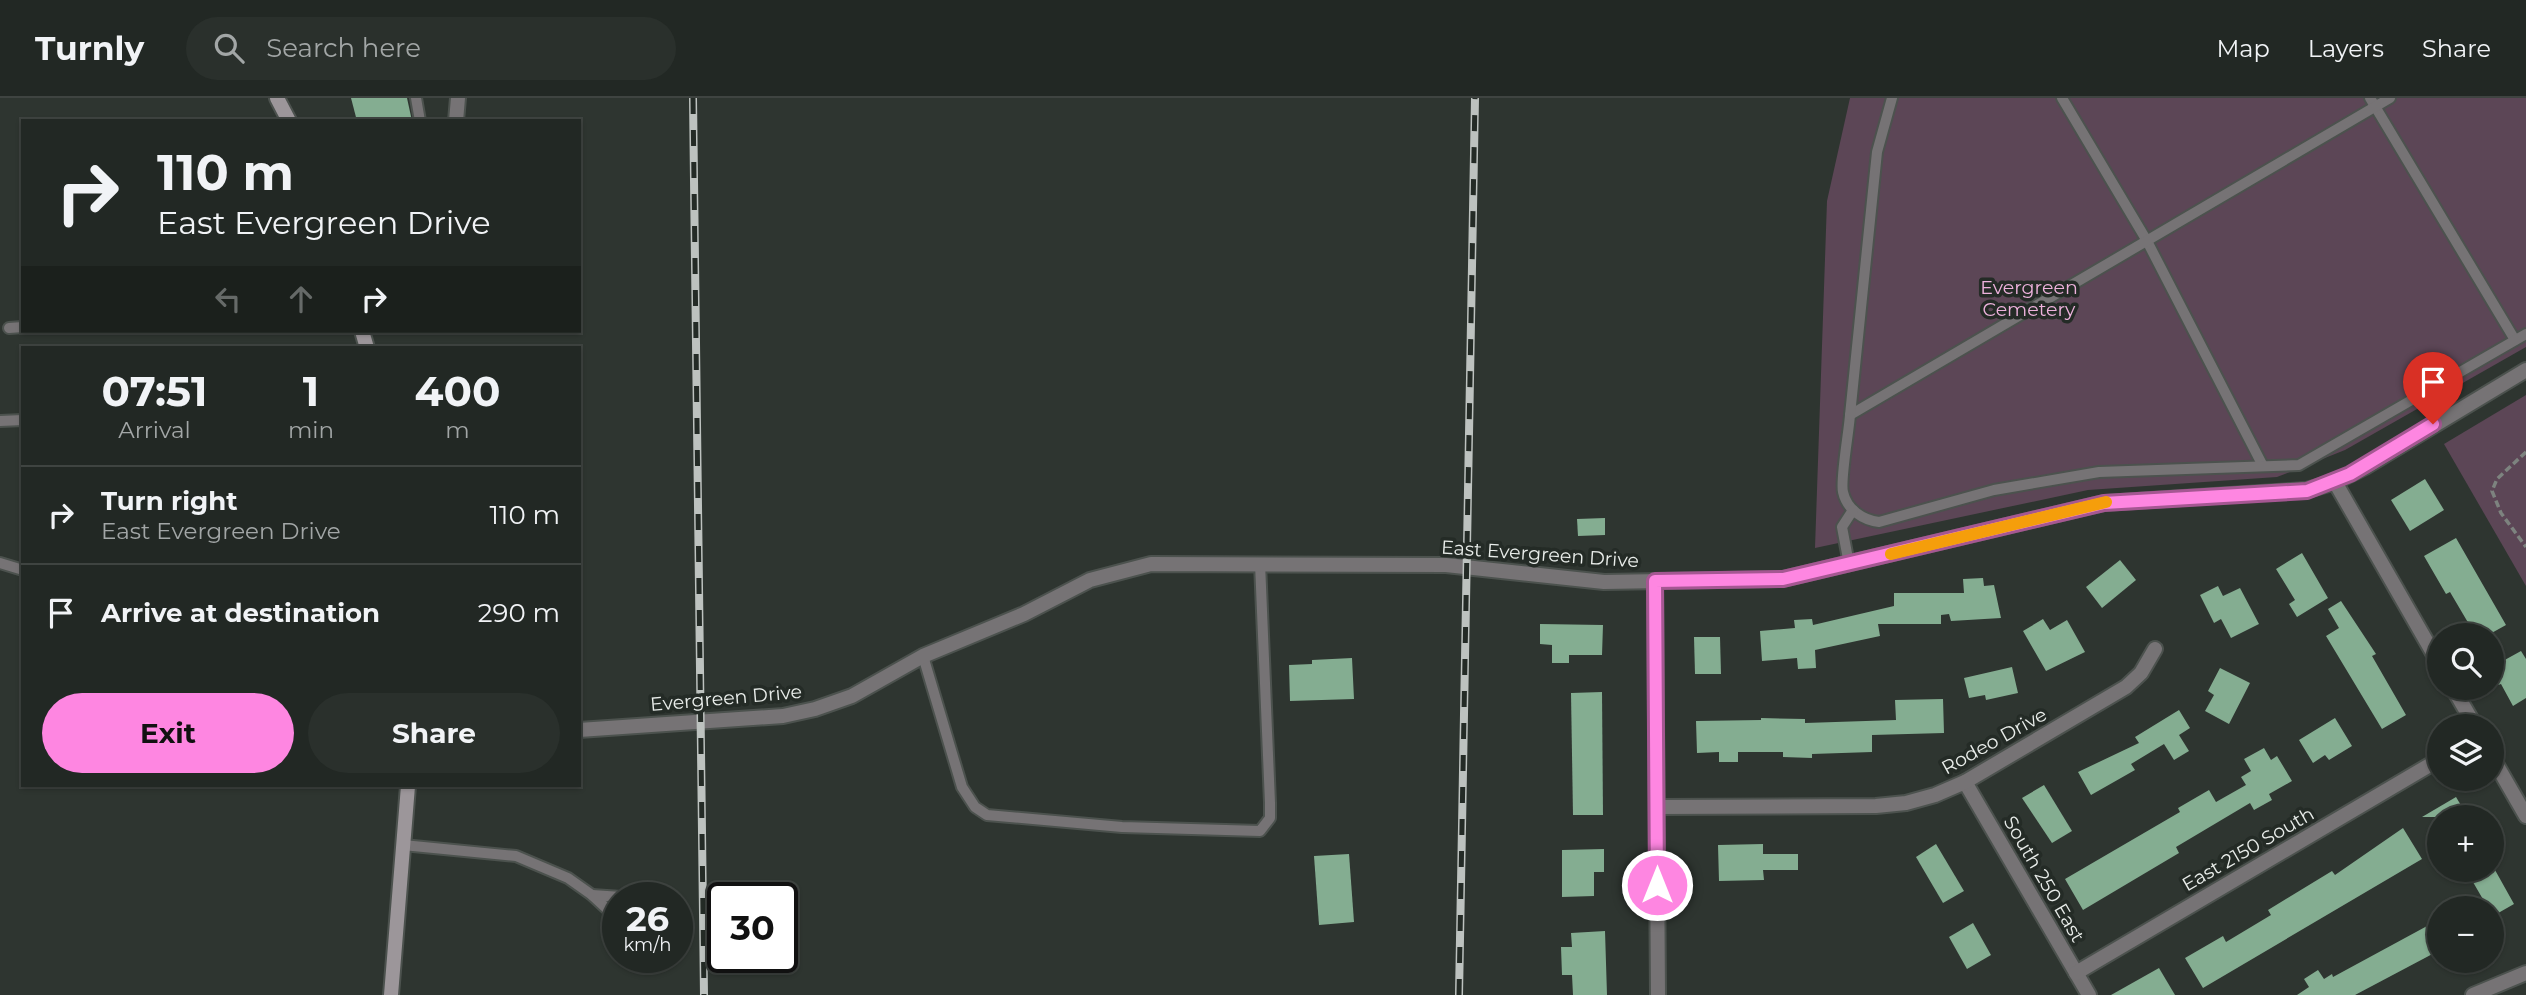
<!DOCTYPE html>
<meta charset="utf-8">
<style>
body{margin:0;font-family:Montserrat,sans-serif;background:#2a302c;color:#f1f3f6;height:100vh;display:flex;flex-direction:column;font-size:26px;white-space:nowrap}
*{box-sizing:border-box;margin:0}
p{font-size:23px;color:#a2a6a6}
.icon{flex:none;width:38px;height:38px;fill:none;stroke:currentColor;stroke-width:2;stroke-linecap:round;stroke-linejoin:round}
.map{position:relative;flex:1;overflow:hidden}
.details{position:absolute;left:21px;top:248px;width:560px;height:441px;display:flex;flex-direction:column;background:#222824;border-radius:0px;box-shadow:0 2px 5px #0004,0 0 0 2px #3f4441}
.details>*{flex:none}
.guide{position:absolute;left:21px;top:21px;width:560px;height:214px;border-radius:0px;box-shadow:0 2px 5px #0004,0 0 0 2px #3f4441;background:#222824;color:#f1f3f6;overflow:hidden}
.buttons{position:absolute;left:2427px;top:525px;display:grid;gap:14px}
.buttons a{display:grid;place-items:center;width:77px;height:77px;border-radius:50%;background:#222824;box-shadow:0 2px 5px #0004,0 0 0 2px #3f4441;font-size:35px}
.speed{position:absolute;left:602px;top:784px;display:flex;gap:14px;font-size:35px;font-weight:700;text-align:center}
.speed>*{display:grid;place-content:center;width:91px;height:91px;border-radius:50%;background:#222824;box-shadow:0 2px 5px #0004,0 0 0 2px #3f4441;line-height:1}
.speed small{font-size:18px;font-weight:400}
.speed .limit{border:4px solid #111;border-radius:10px;background:#fff;color:#111}
.pin{position:absolute;display:grid;place-items:center;width:60px;height:60px;color:#fff;margin:-72px -30px;border-radius:50% 50% 50% 0;rotate:-45deg;box-shadow:0 0 7px #0007}
.pin .icon{rotate:45deg}
.me{position:absolute;width:77px;margin:-38px;rotate:0deg;stroke-linejoin:round;filter:drop-shadow(0 0 5px #0008)}
.turn{display:flex;align-items:center;gap:24px;height:147px;padding:0 21px;font-size:32px}
.turn .icon{width:91px;height:91px;stroke-width:2.5}
.turn b{display:block;font-size:49px;line-height:60px}
.lanes{display:flex;align-items:center;height:66px;padding:0 21px;background:#0003;justify-content:center;gap:35px;direction:ltr}
.lanes .off{opacity:.35}
.eta{display:flex;justify-content:space-evenly;align-items:center;height:119px;text-align:center}
.eta b{font-size:42px;font-weight:700;line-height:49px}
.button{display:flex;gap:14px;margin-top:auto;padding:14px 21px}
.button a{flex:1;height:80px;border-radius:42px;background:#fe86e1;color:#111;font-size:28px;font-weight:700;line-height:80px;text-align:center}
.button a+a{background:#2a302c;color:#f1f3f6}
ul{padding:0;list-style:none}
li{display:flex;align-items:center;gap:21px;height:98px;padding:0 21px;border-top:2px solid #3f4441}
li div{flex:1}
li b{display:block;font-size:26px}
li em{font-style:normal}
header{display:flex;align-items:center;gap:42px;box-sizing:border-box;height:98px;padding:0 35px;background:#222824;border-bottom:2px solid #3f4441}
header strong{font-size:33px}
nav{display:flex;gap:38px;margin-inline-start:auto;font-size:24px}
.search{width:490px;height:63px;background:#2a302c;display:flex;align-items:center;gap:18px;box-sizing:border-box;padding:0 24px;border-radius:38px;color:#a2a6a6;font-size:26px}
.map>svg:first-child{display:block}
.green{fill:#5c4656}
.building{fill:#84ad91}
.lines{fill:none;stroke-linecap:round;stroke-linejoin:round}
.service-casing{stroke:#4c524e;stroke-width:14}
.minor-casing{stroke:#4c524e;stroke-width:18}
.tertiary-casing{stroke:#4c524e;stroke-width:18}
.secondary-casing{stroke:#4c524e;stroke-width:18}
.path{stroke:#7d837f;stroke-width:3.5;stroke-dasharray:7 3.5;stroke-linecap:butt}
.service{stroke:#767375;stroke-width:10}
.minor{stroke:#767375;stroke-width:14}
.tertiary{stroke:#767375;stroke-width:14}
.secondary{stroke:#9c969a;stroke-width:14}
.rail-casing{stroke:#bdc2bf;stroke-width:8}
.rail{stroke:#242b26;stroke-width:5;stroke-dasharray:16;stroke-linecap:butt}
.route-casing{stroke:#a55792;stroke-width:18}
.route{stroke:#fe86e1;stroke-width:12}
.slow{stroke:#f59e0b;stroke-width:12}
.labels{text-anchor:middle;dominant-baseline:central;stroke-width:7;stroke-linejoin:round;paint-order:stroke}
.park-label{font-size:19px;fill:#eeb2dd;stroke:#242b26}
.street-label{font-size:19px;fill:#e9edea;stroke:#242b26}
</style>
<header>
<strong>Turnly</strong>
<div class="search"><svg class="icon" aria-label="search" viewBox="0 0 24 24"><circle cx="10" cy="10" r="6"/><path d="M15 15l6 6"/></svg>Search here</div>
<nav><a>Map</a><a>Layers</a><a>Share</a></nav>
</header>
<div class="map">
<svg width="2526" height="897" viewBox="0 0 2526 897">
<rect width="100%" height="100%" fill="#2e3530"/>
<!-- green -->
<g class="green">
<path d="M1850 0H2526V249L2345 352 2277 379 2088 392 1815 450 1827 103Z"/>
<path d="M2526 297V488L2444 346Z"/>
</g>
<!-- building -->
<g class="building">
<path d="M351 0H407L412 23H357Z"/>
<path d="M2425 381 2444 412 2410 433 2391 402Z"/>
<path d="M1605 420V437L1578 438 1577 421Z"/>
<path d="M2456 440 2506 527 2488 537H2480L2476 531 2473 533 2450 494 2446 496 2424 458Z"/>
<path d="M2302 455 2328 500 2297 519 2289 506 2295 502 2276 471Z"/>
<path d="M2120 462 2136 482 2102 510 2086 489Z"/>
<path d="M1983 480 1984 488 1994 487 2001 520 1951 523 1949 516 1941 517V526H1878L1880 538 1815 552 1816 570 1798 571 1797 560 1762 563 1760 533 1795 530 1794 522 1812 521 1813 527 1894 508V495H1964L1963 481Z"/>
<path d="M2218 488 2223 498 2240 490 2259 526 2231 540 2221 521 2214 525 2200 497Z"/>
<path d="M2341 503 2376 556 2372 558 2406 617 2382 631 2326 538 2339 530 2328 511Z"/>
<path d="M2043 521 2050 532 2067 522 2085 554 2046 573 2023 533Z"/>
<path d="M1540 526 1603 527 1602 557H1569V565H1552V547L1540 546Z"/>
<path d="M1694 539H1720L1721 576H1695Z"/>
<path d="M2521 553 2526 561V600L2513 608 2501 586 2498 587 2492 576V569Z"/>
<path d="M1352 560 1354 601 1290 603 1289 567 1312 566V562Z"/>
<path d="M2012 569 2018 595 1986 602 1985 597 1969 600 1964 580Z"/>
<path d="M2220 570 2250 585 2229 626 2205 613 2214 597 2208 593Z"/>
<path d="M1602 594 1603 717H1573L1571 595Z"/>
<path d="M1943 601 1944 635 1872 637V654L1812 656V660L1783 659V654H1738V664H1719V654L1697 655 1696 623 1761 622V620L1805 621V625L1896 622 1895 602Z"/>
<path d="M2179 612 2190 630 2179 637 2189 653 2174 662 2164 646 2131 666 2135 672 2091 697 2078 674 2139 645 2135 639Z"/>
<path d="M2335 620 2352 648 2329 662 2325 657 2313 665 2299 642Z"/>
<path d="M2264 650 2271 662 2277 658 2292 683 2269 696 2272 702 2254 712 2250 705 2176 749 2179 755 2083 812 2065 781 2180 714 2178 710 2209 692 2216 704 2246 687 2241 679 2251 673 2244 661Z"/>
<path d="M2044 687 2072 733 2052 745 2022 700Z"/>
<path d="M2456 699 2468 719H2422Z"/>
<path d="M2403 730 2422 761 2203 890 2185 860 2223 838 2226 844 2271 817 2268 812 2332 773 2335 777Z"/>
<path d="M1763 746V756H1798V772H1763L1764 782 1719 783 1718 747Z"/>
<path d="M1936 746 1964 793 1943 805 1916 759Z"/>
<path d="M1604 751V774H1594V798L1562 799V752Z"/>
<path d="M1349 756 1354 824 1319 827 1314 758Z"/>
<path d="M2466 772H2495L2514 806 2493 818 2492 810H2488Z"/>
<path d="M2440 821V852L2355 897H2297L2309 889 2304 881 2318 872 2324 881 2332 876 2333 879Z"/>
<path d="M1973 825 1991 857 1967 871 1949 839Z"/>
<path d="M1605 833 1607 897H1573L1572 877H1562L1561 849H1572L1571 835Z"/>
<path d="M2159 870 2175 897H2111Z"/>
</g>
<g class="lines">
<!-- service casing -->
<g class="service-casing">
<g id="service">
<path d="M416 0 420 23"/>
<path d="M2062 0 2147 143 2263 368"/>
<path d="M2370 0 2515 242"/>
<path d="M2390 0 1850 317C1849 333 1840 382 1843 394 1847 412 1863 422 1879 424L1994 392 2099 374 2299 367 2526 236"/>
<path d="M9 230 23 229"/>
<path d="M1850 317 1877 54 1892 0"/>
<path d="M0 323 23 322"/>
<path d="M0 465 23 472"/>
<path d="M1849 466 1842 429 1853 412"/>
<path d="M923 558 962 689 975 709 987 717 1122 729 1260 733 1270 720V705L1260 465"/>
<path d="M403 747 516 758 568 780 592 797 618 821"/>
<path d="M592 797 636 800"/>
</g>
</g>
<!-- minor casing -->
<g class="minor-casing">
<g id="minor">
<path d="M456 23 458 0"/>
<path d="M2335 384 2440 567"/>
<path d="M1655 483 1658 897"/>
<path d="M2453 590 2475 628"/>
<path d="M2492 659 2526 718"/>
<path d="M1965 684 2089 897"/>
<path d="M1657 709 1876 708 1906 705 1935 697 1965 684 2126 589 2141 575 2155 551"/>
<path d="M2076 875 2440 661"/>
<path d="M2473 897 2526 875"/>
</g>
</g>
<!-- tertiary casing -->
<g class="tertiary-casing">
<path id="tertiary" d="M579 632 783 618 815 611 852 598 923 558 1024 516 1090 482 1151 466 1446 467 1604 484 1783 481 2104 405 2307 392 2335 384 2365 369 2526 272"/>
</g>
<!-- secondary casing -->
<g class="secondary-casing">
<g id="secondary">
<path d="M277 0 289 23"/>
<path d="M362 233 367 250"/>
<path d="M391 897 408 688"/>
</g>
</g>
<!-- path -->
<path class="path" d="M2526 354 2497 381 2492 393 2501 415 2526 449"/>
<!-- service -->
<use href="#service" class="service"/>
<!-- minor -->
<use href="#minor" class="minor"/>
<!-- tertiary -->
<use href="#tertiary" class="tertiary"/>
<!-- secondary -->
<use href="#secondary" class="secondary"/>
<!-- rail casing -->
<g class="rail-casing">
<g id="rail">
<path d="M693 0 704 897"/>
<path d="M1459 897 1475 0"/>
</g>
</g>
<!-- rail -->
<use href="#rail" class="rail"/>
</g>
<g class="lines">
<!-- route casing -->
<g class="route-casing">
<path id="route" d="M1657 787 1655 483 1783 481 2104 405 2307 393 2350 376 2433 326"/>
</g>
<!-- route -->
<use href="#route" class="route"/>
<!-- slow -->
<path class="slow" d="M1891 456 2106 404"/>
</g>
<g class="labels">
<!-- park labels -->
<g class="park-label">
<text x="2029" y="189">Evergreen<tspan x="2029" dy="22">Cemetery</tspan></text>
</g>
<!-- street labels -->
<g class="street-label">
<text transform="translate(1540 456) rotate(4)">East Evergreen Drive</text>
<text transform="translate(726 600) rotate(-5)">Evergreen Drive</text>
<text transform="translate(1994 643) rotate(-29)">Rodeo Drive</text>
<text transform="translate(2248 751) rotate(-30)">East 2150 South</text>
<text transform="translate(2044 781) rotate(60)">South 250 East</text>
</g>
</g>
</svg>
<div class="buttons">
<a><svg class="icon" aria-label="search" viewBox="0 0 24 24"><circle cx="10" cy="10" r="6"/><path d="M15 15l6 6"/></svg></a>
<a><svg class="icon" aria-label="layers" viewBox="0 0 24 24"><path d="M12 4l9 5-9 5-9-5zM3 14l9 5 9-5"/></svg></a>
<a>+</a>
<a>−</a>
</div>
<div class="speed"><div>26<small>km/h</small></div><div class="limit">30</div></div>
<div class="pin" style="left:2433px;top:326px;background:#d93025"><svg class="icon" aria-label="arrive" viewBox="0 0 24 24"><path d="M6 21V4h12l-3 4 3 4H6"/></svg></div>
<svg class="me" style="left:1657px;top:787px" viewBox="-20 -20 40 40"><circle r="17" fill="#fe86e1" stroke="#fff" stroke-width="3"/><path d="M0-11L8 9 0 5-8 9z" fill="#fff"/></svg>
<div class="guide">
<div class="turn"><svg class="icon" aria-label="right" viewBox="0 0 24 24"><path d="M7 20v-9h11M14 6l5 5-5 5"/></svg><div><b>110 m</b>East Evergreen Drive</div></div>
<div class="lanes"><svg class="icon off" aria-label="left" viewBox="0 0 24 24"><path d="M17 20v-9H6M10 6l-5 5 5 5"/></svg><svg class="icon off" aria-label="ahead" viewBox="0 0 24 24"><path d="M12 20V5M6 11l6-6 6 6"/></svg><svg class="icon" aria-label="right" viewBox="0 0 24 24"><path d="M7 20v-9h11M14 6l5 5-5 5"/></svg></div>
</div>
<section class="details">
<div class="eta">
<div><b>07:51</b><p>Arrival</p></div>
<div><b>1</b><p>min</p></div>
<div><b>400</b><p>m</p></div>
</div>
<ul>
<li><svg class="icon" aria-label="right" viewBox="0 0 24 24"><path d="M7 20v-9h11M14 6l5 5-5 5"/></svg><div><b>Turn right</b><p>East Evergreen Drive</p></div><em>110 m</em></li>
<li><svg class="icon" aria-label="arrive" viewBox="0 0 24 24"><path d="M6 21V4h12l-3 4 3 4H6"/></svg><div><b>Arrive at destination</b></div><em>290 m</em></li>
</ul>
<div class="button"><a>Exit</a><a>Share</a></div>
</section>
</div>
